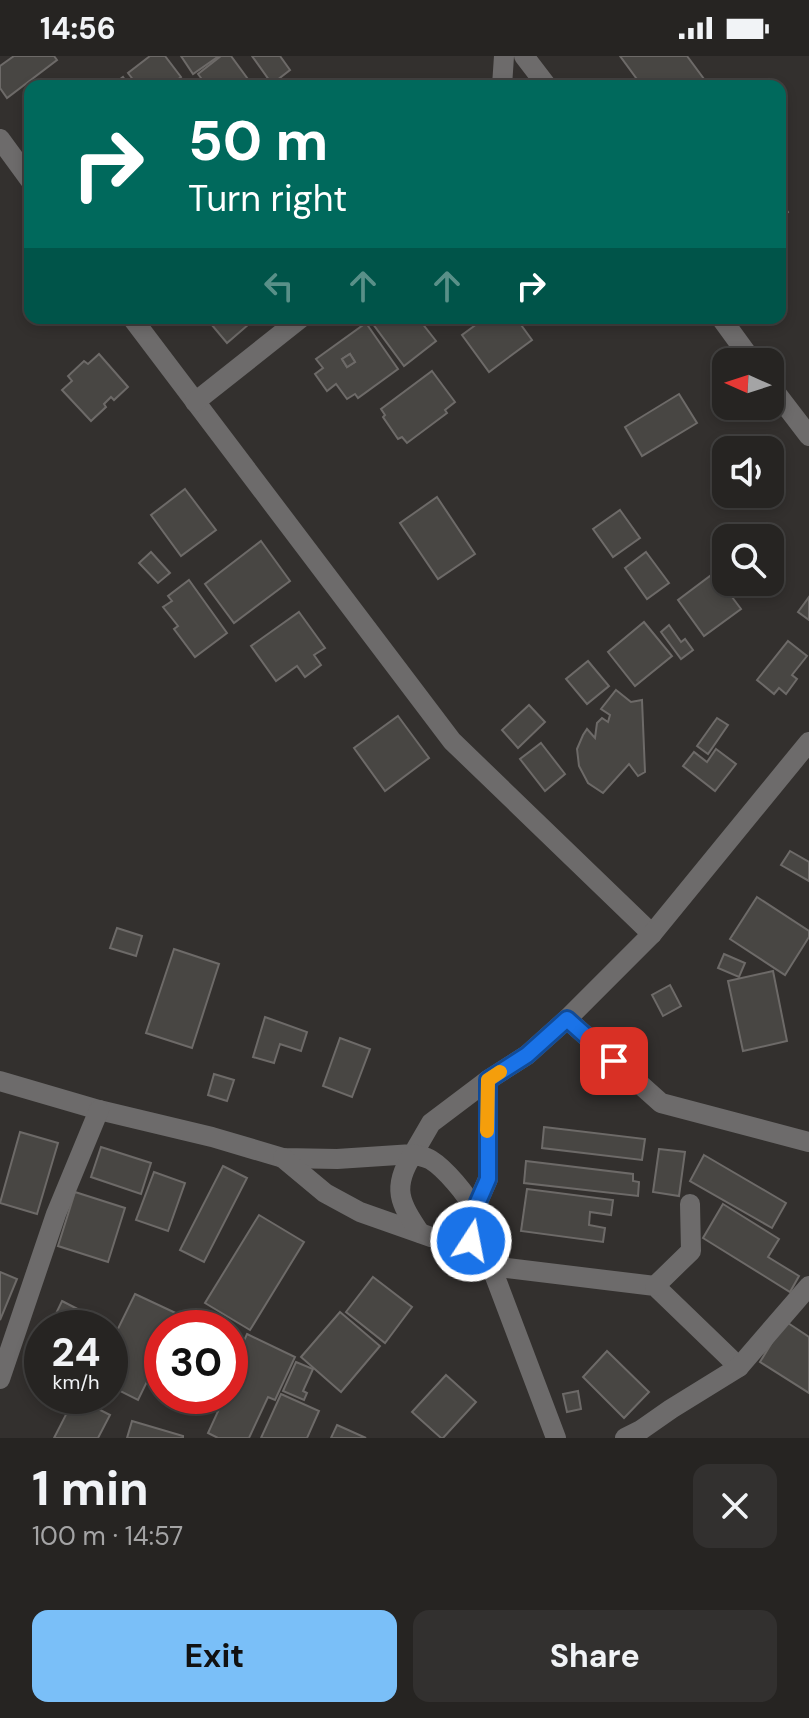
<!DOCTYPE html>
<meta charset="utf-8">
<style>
body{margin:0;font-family:"DM Sans",sans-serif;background:#32302f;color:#f1f3f6;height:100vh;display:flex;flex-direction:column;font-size:30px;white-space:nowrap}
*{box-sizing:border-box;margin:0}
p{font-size:26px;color:#a4a4a5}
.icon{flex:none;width:44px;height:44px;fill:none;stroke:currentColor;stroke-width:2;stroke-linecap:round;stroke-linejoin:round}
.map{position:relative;height:1382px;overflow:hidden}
.side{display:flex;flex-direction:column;background:#262422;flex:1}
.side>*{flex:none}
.banner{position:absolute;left:24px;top:24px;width:762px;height:244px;border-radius:16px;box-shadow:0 4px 12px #0003,0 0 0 2px #424140;background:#00695c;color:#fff;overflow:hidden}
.needle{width:52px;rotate:273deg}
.buttons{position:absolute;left:712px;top:292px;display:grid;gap:16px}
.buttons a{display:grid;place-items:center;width:72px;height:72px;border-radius:16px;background:#262422;box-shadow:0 4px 12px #0003,0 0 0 2px #424140;font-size:40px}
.speed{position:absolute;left:24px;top:1254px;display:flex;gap:16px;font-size:40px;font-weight:700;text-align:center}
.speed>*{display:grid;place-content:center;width:104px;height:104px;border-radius:50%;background:#262422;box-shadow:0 4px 12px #0003,0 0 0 2px #424140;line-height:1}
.speed small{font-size:20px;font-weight:400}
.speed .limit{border:12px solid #d22;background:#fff;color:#111}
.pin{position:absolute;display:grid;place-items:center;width:68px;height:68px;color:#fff;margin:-34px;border-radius:16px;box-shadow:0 4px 12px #0006}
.me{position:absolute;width:88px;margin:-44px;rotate:11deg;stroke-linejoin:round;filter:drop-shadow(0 0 6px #0008)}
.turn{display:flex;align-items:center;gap:28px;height:168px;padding:0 32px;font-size:36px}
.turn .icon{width:104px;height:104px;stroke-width:2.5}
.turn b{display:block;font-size:56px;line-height:68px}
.lanes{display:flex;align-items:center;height:76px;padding:0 32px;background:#0003;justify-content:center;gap:40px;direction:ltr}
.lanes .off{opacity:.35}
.round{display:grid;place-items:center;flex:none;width:84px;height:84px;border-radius:16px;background:#32302f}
.headline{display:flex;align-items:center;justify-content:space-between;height:136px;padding:0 32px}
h1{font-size:48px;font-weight:700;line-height:60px}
.cta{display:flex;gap:16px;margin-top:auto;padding:16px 32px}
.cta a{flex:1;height:92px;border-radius:16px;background:#7abff8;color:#111;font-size:32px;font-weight:700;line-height:92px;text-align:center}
.cta a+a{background:#32302f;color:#f1f3f6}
.status{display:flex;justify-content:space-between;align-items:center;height:56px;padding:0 40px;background:#262422;direction:ltr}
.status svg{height:22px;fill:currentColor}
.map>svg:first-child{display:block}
.building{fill:#484643;stroke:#6d6a68;stroke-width:2;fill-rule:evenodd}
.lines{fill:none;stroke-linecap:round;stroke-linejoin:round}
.minor{stroke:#6d6b6b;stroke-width:20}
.route-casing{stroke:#114b97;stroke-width:20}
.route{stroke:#1a73e8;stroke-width:14}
.slow{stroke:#f59e0b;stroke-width:14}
</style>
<div class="status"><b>14:56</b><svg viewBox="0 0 49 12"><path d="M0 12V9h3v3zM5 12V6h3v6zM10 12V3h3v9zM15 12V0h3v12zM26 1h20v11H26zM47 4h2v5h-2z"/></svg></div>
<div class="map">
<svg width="809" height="1382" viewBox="0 0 809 1382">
<rect width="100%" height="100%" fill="#33302e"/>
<!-- building -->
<g class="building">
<path d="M14 0H54L57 4 7 42 0 32V10Z"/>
<path d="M150 0H165L181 21 170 30H138L128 17Z"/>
<path d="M181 0H219L193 18Z"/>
<path d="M221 0H231L253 30H207L198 18Z"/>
<path d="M252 0H280L290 14 272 28Z"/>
<path d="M620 0H687L704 23 694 30H642Z"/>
<path d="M123 21 129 30H111Z"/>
<path d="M780 145 788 156 780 163Z"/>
<path d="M206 262H256L227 287Z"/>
<path d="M373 262H418L436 285 404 310 370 264Z"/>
<path d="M485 262H516L532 284 489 316 462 279Z"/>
<path d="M366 267 398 313 358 342 355 338 347 343 336 328 327 335 315 318 323 312 316 303ZM350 298 355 306 347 311 342 303Z"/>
<path d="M99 298 128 331 114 344 111 341 104 348 106 351 91 365 62 334 72 325 68 320 84 305 88 308Z"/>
<path d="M350 298 355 306 347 311 342 303Z"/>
<path d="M432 315 455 346 445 354 447 357 407 387 402 381 398 383 383 361 385 359 381 353Z"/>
<path d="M679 338 697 367 642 400 625 371Z"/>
<path d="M185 433 216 474 181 500 151 459Z"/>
<path d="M437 441 475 498 438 523 400 467Z"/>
<path d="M620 454 640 482 613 501 593 473Z"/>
<path d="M261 485 290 525 234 567 205 528Z"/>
<path d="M151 496 170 517 158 527 139 507Z"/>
<path d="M646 496 669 527 647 543 625 512Z"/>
<path d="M714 517 741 553 704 580 678 544Z"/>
<path d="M189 524 227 577 195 601 174 573 178 570 163 551 172 545 168 540Z"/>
<path d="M809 541V564L798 556Z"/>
<path d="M299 556 325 592 314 599 321 609 305 621 297 610 276 625 251 590Z"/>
<path d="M644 566 672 600 635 630 608 596Z"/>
<path d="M669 569 681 586 685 583 693 594 681 603 661 576Z"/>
<path d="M788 585 807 600 792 619 797 623 786 638 779 632 774 638 757 624Z"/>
<path d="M588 605 609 630 587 648 566 623Z"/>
<path d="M616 634 631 646 642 644 645 716 638 720 629 708 603 737 588 727 579 710 577 693 583 679 587 673 595 682 597 667 602 662 608 666 610 659 601 653Z"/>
<path d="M529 649 545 666 518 692 502 674Z"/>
<path d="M398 660 429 702 385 735 354 692Z"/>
<path d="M717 662 728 669 708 698 697 690Z"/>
<path d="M541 687 565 718 545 735 520 703Z"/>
<path d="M716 693 736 708 715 735 683 710 694 696 707 706Z"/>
<path d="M790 795 809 806V825L781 809Z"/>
<path d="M757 841 809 875V881L785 919 730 883Z"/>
<path d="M117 872 142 880 136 900 110 892Z"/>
<path d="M174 893 219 908 192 992 146 977Z"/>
<path d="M724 898 745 907 739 921 718 912Z"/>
<path d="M773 915 787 985 743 995 728 925Z"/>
<path d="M670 929 681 950 663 960 652 939Z"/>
<path d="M265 961 307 976 301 995 280 988 274 1007 253 1001Z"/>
<path d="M340 982 370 993 352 1041 323 1030Z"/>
<path d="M214 1018 234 1024 227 1045 208 1039Z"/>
<path d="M544 1071 645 1083 642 1104 542 1092Z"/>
<path d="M20 1076 58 1087 37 1158 0 1147Z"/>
<path d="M101 1091 151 1107 141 1138 91 1121Z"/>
<path d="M659 1093 685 1096 679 1140 653 1136Z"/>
<path d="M704 1099 786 1147 772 1172 690 1125Z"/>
<path d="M526 1105 633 1118V1125L639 1126 638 1140 524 1127Z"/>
<path d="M223 1110 247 1122 204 1206 180 1194Z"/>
<path d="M154 1116 185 1127 168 1175 136 1164Z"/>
<path d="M527 1133 613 1144 611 1159 590 1156 589 1169 605 1172 603 1186 521 1175Z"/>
<path d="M75 1136 125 1152 108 1206 58 1190Z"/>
<path d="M723 1148 779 1183 768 1201 799 1220 790 1236 703 1182Z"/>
<path d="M259 1159 304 1186 250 1274 205 1247Z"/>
<path d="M0 1216 17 1223 0 1264Z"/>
<path d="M373 1221 412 1251 385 1287 346 1256Z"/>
<path d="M135 1238 180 1259 173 1272H162V1295L138 1344 110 1330V1289Z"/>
<path d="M62 1245 101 1265 98 1272H49Z"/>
<path d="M340 1256 380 1290 341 1336 301 1301Z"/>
<path d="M785 1265 809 1281V1337L760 1306Z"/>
<path d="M247 1278 295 1301 275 1344 268 1341 249 1382H218L208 1377 225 1340H230V1330L233 1323 230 1322V1315Z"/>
<path d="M230 1279 240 1283 230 1307Z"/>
<path d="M42 1285V1325L26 1316Z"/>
<path d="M607 1295 649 1336 624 1362 583 1321Z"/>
<path d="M296 1306 313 1313 303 1335 307 1337 304 1344 283 1335Z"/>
<path d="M446 1319 476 1346 443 1382H441L412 1356Z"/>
<path d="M578 1335 581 1353 567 1356 563 1338Z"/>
<path d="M281 1338 319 1355 307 1382H261Z"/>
<path d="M75 1341 110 1359 98 1382H54Z"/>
<path d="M132 1365 183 1380V1382H127Z"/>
<path d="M337 1369 366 1382H331Z"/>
</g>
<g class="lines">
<!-- minor -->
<g class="minor">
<path d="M524 0 547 30"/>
<path d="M502 30 504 0"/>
<path d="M0 83 30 124"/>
<path d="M132 262 452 685 652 878"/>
<path d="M721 262 753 306"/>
<path d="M770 329 809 380"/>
<path d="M195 346 301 262"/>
<path d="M567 963 661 1047 809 1086"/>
<path d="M0 1025 99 1054 212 1081 283 1102 337 1103 413 1098 431 1067 488 1024 527 999 567 963 652 878 809 686"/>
<path d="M283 1102 325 1137 360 1156 431 1181 450 1186 471 1185"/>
<path d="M474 1155 488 1123V1024"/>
<path d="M420 1177C400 1147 391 1132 413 1098 419 1100 426 1101 431 1104 444 1112 468 1139 473 1153 477 1163 473 1175 471 1185"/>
<path d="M471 1185 491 1210 556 1382"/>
<path d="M491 1210 655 1230 739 1311"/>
<path d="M655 1230 691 1195 690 1148"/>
<path d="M0 1323 56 1158 99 1054"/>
<path d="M625 1382 641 1374 671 1353 739 1311 809 1230"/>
</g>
</g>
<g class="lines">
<!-- route casing -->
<g class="route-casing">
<path id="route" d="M471 1185 474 1166V1155L488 1123V1024L527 999 567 963 614 1005"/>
</g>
<!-- route -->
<use href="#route" class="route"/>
<!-- slow -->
<path class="slow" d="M487 1075 488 1024 500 1016"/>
</g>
</svg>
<div class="buttons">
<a><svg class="needle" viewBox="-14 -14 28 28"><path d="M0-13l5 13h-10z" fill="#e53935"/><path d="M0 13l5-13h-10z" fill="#a4a4a5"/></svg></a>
<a><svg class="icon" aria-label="sound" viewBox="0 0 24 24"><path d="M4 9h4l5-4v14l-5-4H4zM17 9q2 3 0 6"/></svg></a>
<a><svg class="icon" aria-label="search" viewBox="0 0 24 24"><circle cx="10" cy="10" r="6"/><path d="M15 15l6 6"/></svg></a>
</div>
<div class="speed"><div>24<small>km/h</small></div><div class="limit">30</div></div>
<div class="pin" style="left:614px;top:1005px;background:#d93025"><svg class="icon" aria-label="arrive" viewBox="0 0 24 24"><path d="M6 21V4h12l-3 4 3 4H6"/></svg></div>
<svg class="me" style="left:471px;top:1185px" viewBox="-20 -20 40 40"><circle r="17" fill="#1a73e8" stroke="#fff" stroke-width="3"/><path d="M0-11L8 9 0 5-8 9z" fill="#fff"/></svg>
<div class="banner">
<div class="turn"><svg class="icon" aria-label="right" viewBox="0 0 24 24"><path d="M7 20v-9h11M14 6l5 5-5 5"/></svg><div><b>50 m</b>Turn right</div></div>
<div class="lanes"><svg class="icon off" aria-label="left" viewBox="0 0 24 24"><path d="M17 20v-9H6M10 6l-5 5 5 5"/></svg><svg class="icon off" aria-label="ahead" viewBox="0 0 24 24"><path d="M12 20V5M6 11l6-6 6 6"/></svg><svg class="icon off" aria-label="ahead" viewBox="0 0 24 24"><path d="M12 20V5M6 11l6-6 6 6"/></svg><svg class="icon" aria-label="right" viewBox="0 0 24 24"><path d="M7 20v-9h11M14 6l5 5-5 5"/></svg></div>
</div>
</div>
<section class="side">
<div class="headline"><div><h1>1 min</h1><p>100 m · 14:57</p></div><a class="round"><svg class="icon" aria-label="close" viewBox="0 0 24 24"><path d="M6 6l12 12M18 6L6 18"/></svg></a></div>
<div class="cta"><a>Exit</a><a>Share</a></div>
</section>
